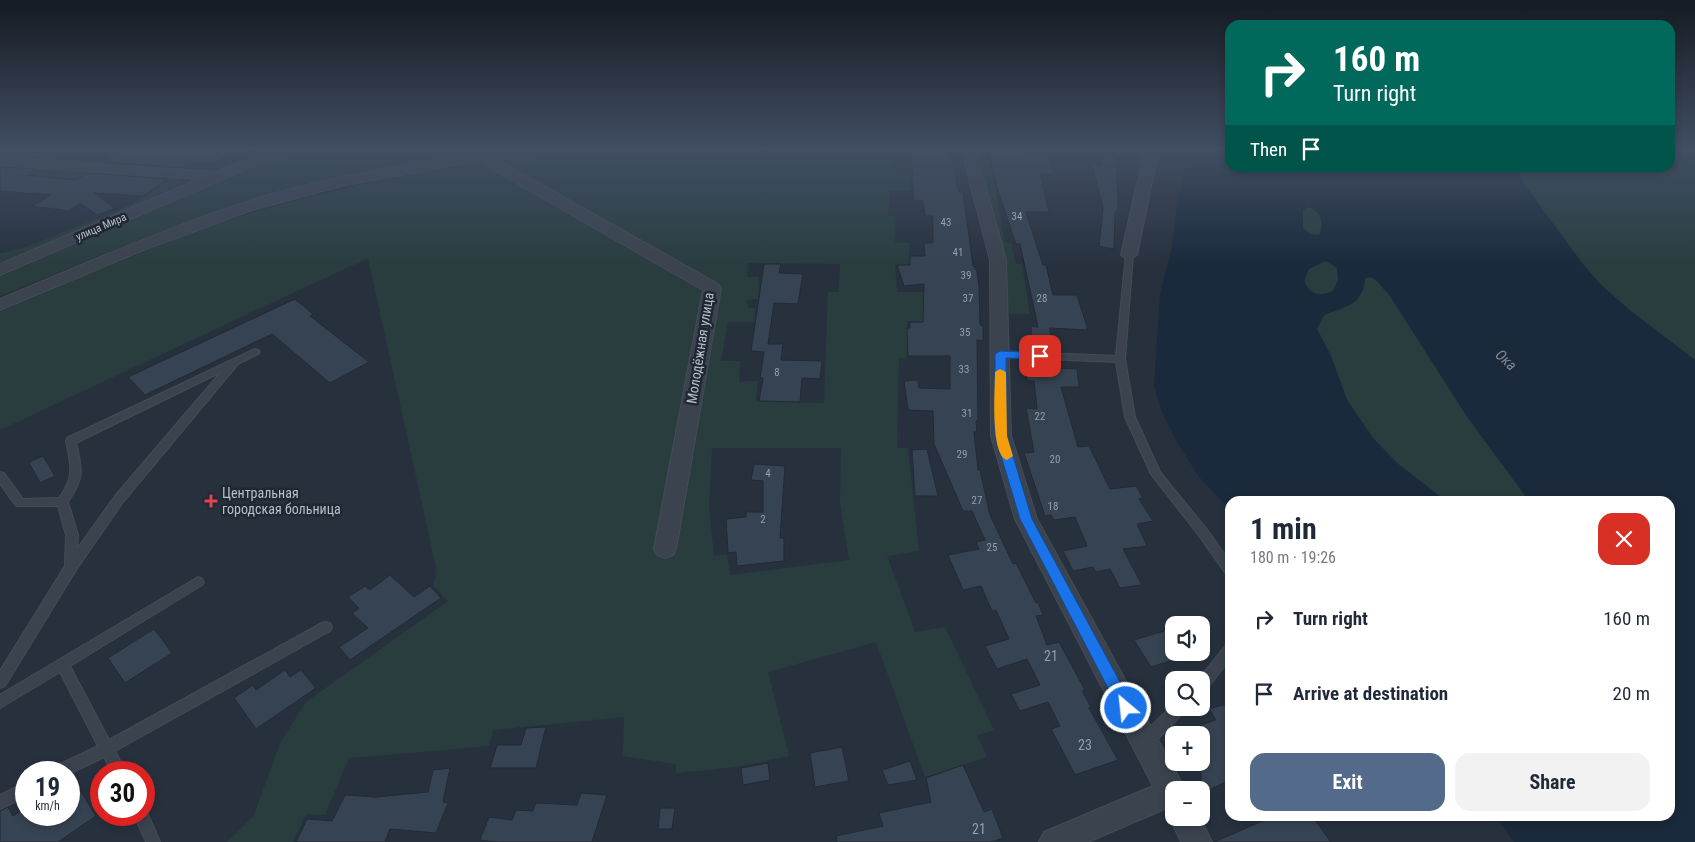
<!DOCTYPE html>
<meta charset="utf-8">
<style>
body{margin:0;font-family:"Roboto Condensed",sans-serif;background:#f2f2f3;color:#1f2937;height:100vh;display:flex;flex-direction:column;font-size:19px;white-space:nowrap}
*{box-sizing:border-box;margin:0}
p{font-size:16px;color:#747a83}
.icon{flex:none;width:28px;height:28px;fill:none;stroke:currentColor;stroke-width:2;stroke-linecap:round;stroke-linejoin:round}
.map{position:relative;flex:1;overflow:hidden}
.panel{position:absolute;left:1225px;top:496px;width:450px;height:325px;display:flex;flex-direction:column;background:#fff;border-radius:15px;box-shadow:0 2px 8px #0003}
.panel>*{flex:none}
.top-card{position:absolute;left:1225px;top:20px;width:450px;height:152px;border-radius:15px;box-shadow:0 2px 8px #0003;background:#00695c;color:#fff;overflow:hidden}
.tools{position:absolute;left:1165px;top:616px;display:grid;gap:10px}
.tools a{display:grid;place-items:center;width:45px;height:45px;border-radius:10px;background:#fff;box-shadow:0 2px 8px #0003;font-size:25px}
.speed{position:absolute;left:15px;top:761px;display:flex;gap:10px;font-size:25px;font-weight:700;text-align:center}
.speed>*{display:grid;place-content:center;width:65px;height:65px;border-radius:50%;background:#fff;box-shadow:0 2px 8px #0003;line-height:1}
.speed small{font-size:12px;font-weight:400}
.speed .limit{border:8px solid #d22;background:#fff;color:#111}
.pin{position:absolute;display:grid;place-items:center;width:42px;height:42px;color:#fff;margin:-21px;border-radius:10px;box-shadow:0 2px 8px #0006}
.me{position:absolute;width:55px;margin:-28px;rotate:332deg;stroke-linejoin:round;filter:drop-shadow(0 0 4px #0008)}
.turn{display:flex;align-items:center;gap:18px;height:105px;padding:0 25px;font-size:22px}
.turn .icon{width:65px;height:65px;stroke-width:2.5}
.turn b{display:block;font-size:35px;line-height:42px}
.then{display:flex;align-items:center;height:48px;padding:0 25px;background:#0003;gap:10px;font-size:19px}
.round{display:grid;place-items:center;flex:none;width:52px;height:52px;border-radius:15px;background:#f2f2f3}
.head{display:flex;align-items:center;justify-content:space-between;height:85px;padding:0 25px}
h1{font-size:30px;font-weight:700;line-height:38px}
.cta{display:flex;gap:10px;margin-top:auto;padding:10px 25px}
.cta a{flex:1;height:58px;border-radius:15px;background:#546a8b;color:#fff;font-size:20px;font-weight:700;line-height:58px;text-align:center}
.cta a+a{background:#f2f2f3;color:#1f2937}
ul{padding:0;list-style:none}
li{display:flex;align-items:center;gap:15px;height:75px;padding:0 25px}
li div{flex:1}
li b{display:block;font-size:19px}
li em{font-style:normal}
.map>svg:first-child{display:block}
.green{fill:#293d3f;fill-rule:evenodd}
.water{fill:#1b293c;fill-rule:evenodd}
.building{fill:#364352;stroke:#222a35}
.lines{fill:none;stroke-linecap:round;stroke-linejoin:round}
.lane-casing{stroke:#444c57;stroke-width:2}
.street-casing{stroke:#444c57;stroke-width:2}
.lane{fill:#3b434e;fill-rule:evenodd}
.street{fill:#3b434e;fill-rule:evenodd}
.route{fill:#1a73e8;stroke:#114b97}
.slow{fill:#f59e0b}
.health-dot{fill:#e0444e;stroke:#202834;stroke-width:2}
.labels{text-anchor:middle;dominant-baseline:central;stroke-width:5;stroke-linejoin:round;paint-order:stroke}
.number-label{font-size:11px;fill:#969faa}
.far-street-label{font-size:11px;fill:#b7bfc9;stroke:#202834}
.street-label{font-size:14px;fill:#b7bfc9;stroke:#202834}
.poi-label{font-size:14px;fill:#b7bfc9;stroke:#202834;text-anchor:start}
.near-number-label{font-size:14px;fill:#969faa}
.water-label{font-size:15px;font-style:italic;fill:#738aa5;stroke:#202834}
</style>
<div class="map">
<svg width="1695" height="842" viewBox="0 0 1695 842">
<rect width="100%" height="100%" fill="#27313e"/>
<!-- green -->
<g class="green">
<path d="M299 148H507C435 160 362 170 291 189 191 216 96 258 0 296V276Z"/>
<path d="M578 148H889L896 173H910V191H890L888 216H896L895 242 909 243V265H895L897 292H931L930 322 907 321V358H899L897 448H908L919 551 887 556 915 632 945 627 994 730 977 735 987 757 925 777 876 642 768 672 789 756 735 767 676 773V764L623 756 624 717 493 730 489 746 349 758 325 815 306 814 293 842H227L254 815 280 743 306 702 448 601 433 585 437 572 368 258 0 430V312C92 273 183 231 280 205 377 178 478 163 578 148ZM748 263 840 264 839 292H828L824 403 756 401 758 381 739 382 740 361H721L728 322H754L756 308H748L747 300 758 299 759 277H747ZM712 448H841L840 502 849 560 730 575 727 554 714 556 709 507Z"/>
<path d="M971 148H985L992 169 1005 243H1011L1016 264H1022L1030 314H1009L1000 255Z"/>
<path d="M1126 148H1144L1141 166 1122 165 1119 153H1126Z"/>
<path d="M1670 148H1695V360L1632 312 1600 284 1582 263 1524 184 1516 168H1670Z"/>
<path d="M0 164 178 178 183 183 173 191 0 263V253C25 249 49 238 73 228 103 216 135 205 161 186L0 173Z"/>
<path d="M1308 207C1321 210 1325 224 1319 235L1310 234 1303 228V210Z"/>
<circle cx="1322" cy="278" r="17"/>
<path d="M1369 276 1379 282 1390 296 1466 415 1529 501H1446L1397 463 1373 438 1347 400 1331 356 1317 329 1324 315 1342 309 1364 289 1365 278Z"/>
</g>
<!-- water -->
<path class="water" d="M1196 148H1230V168H1516L1524 184 1582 263 1600 284 1632 312 1695 360V842H1514L1495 816H1670V501H1529L1466 415 1390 296 1373 277 1365 278C1362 307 1347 305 1324 315L1317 329 1331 356 1347 400 1373 438 1397 463 1446 501H1230V510L1199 477 1178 444 1161 410 1154 386 1160 294 1172 246 1177 202 1187 164ZM1308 207C1321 210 1325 225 1319 235L1310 234 1303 228V210ZM1325 261 1337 267 1338 280 1333 291C1320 297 1310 295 1304 281L1309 269Z"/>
<!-- building -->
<g class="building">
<path d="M0 148H68L51 159 0 155Z"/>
<path d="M124 148H236L215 164 188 163 181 168 103 162Z"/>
<path d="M988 148H1017L1018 152H1046L1054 174H1040L1049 212H1026L1043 265H1046L1053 295H1077L1088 330 1050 328 1051 351 1032 350 1031 326 1038 327 1020 244H1016L997 188Z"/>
<path d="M950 149 959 192H963L973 266 977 271 979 286 980 325 983 326V341L977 340 978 421H976L977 432H974L978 470H980L990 515 1013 564 1016 563 1036 603 1038 602 1043 615 1036 616 1047 645 1059 642 1085 690 1082 691 1091 707 1089 708 1118 760 1075 775 1051 729 1060 726 1048 702 1020 711 1011 694 1040 685 1027 659 997 669 985 646 1009 639 996 610 992 611 981 586 963 590 948 555 979 549 976 542 985 540 972 511H963L934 444 933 411 908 410 904 381 918 380 919 388 950 389V356H908L907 328H910V322H923L924 284 904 286 897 265H910V256H925L924 243H933V216H925L923 201H914L911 150Z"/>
<path d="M1101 155 1116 156 1118 202V212H1115L1114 249 1099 246 1103 208 1092 164 1102 165Z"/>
<path d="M0 167 34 169 26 175 76 180 87 173 167 179 144 196 94 193 115 208 97 215 80 203 69 211 32 206 51 195 0 191Z"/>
<path d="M764 264H781L779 273 803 274 798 304 774 303 768 344H783L781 360 822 361 820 379 802 378 800 402 759 401 763 378H760L764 352 751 351Z"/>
<path d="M295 299 313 314 310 316 369 362 330 383 272 334 145 395 128 377Z"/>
<path d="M1032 360 1051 361 1052 368 1077 369 1079 387H1061L1078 447 1089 446 1110 489 1136 486 1143 498 1139 499 1153 521 1137 524 1147 546 1123 549 1142 585 1120 588 1110 569 1096 572 1093 567 1073 571 1063 551 1087 546 1075 517 1054 520 1051 515 1045 516 1024 453 1034 452 1026 408 1037 409 1034 381H1027L1025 362Z"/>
<path d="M927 449 938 496H915L912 450Z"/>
<path d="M43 456 55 476 40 483 29 462Z"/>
<path d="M754 464 785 466 780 538H784V561L737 566 736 552 728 553 726 519 746 517V512H763V481L751 480Z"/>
<path d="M390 575 414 597 430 586 441 598 350 660 339 647 368 628 352 613 359 608 348 597 365 586 370 590Z"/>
<path d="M1174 628V660L1151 667 1134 640Z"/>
<path d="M154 629 172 653 125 683 108 658Z"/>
<path d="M285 670 290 677 301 670 316 688 256 729 234 698 253 685 256 690Z"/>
<path d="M1226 704 1230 710V780L1207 791 1201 783V725L1216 720 1209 709Z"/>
<path d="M546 727 536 768H490L497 745H521L526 728Z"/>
<path d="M842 747 849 781 815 787 810 753Z"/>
<path d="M910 761 917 780 888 785 882 770Z"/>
<path d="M768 763 770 780 743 785 741 768Z"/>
<path d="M963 765 984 812 992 809 1003 838 991 842H837L836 836 883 826 879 813 931 802 926 778Z"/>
<path d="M450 768 443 802 448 803 436 833 390 829 385 842H296L307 819 332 821 345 795 376 797 428 792 433 770Z"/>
<path d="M80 790 96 816 58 842H0V811L8 807 13 816 26 807V815H69V798Z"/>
<path d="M581 793 607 795 592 842H497L480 840 489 817 512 820 516 810 533 811 536 803 577 805Z"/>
<path d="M660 808H675L672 829H658Z"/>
<path d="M1274 816H1312L1331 842H1214Z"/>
</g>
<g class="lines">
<!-- lane casing -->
<g class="lane-casing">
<g id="lane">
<path d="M1126 253H1132L1133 255 1125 359 1135 417 1160 472 1208 531 1230 562V576L1226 574 1200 537 1151 474 1125 417 1116 362 1000 357 995 354 1000 351 1116 356Z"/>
<path d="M255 349 258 350 260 352 258 354 238 364 123 502 76 570 5 686 0 688V671L65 566 66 535 58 506H16L0 484V472L4 473 23 499 59 498C75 476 71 466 66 441L67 438ZM221 372 115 496 77 549 78 535 68 502C84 479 83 470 76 443Z"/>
<path d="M198 577 202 579 204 582 202 585 70 666 109 740 322 623 326 622 330 623 332 627 330 631 115 751 126 772H112L104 757 69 774V772H52L54 767 98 746 60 672 0 708V695Z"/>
<path d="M1230 644V659L1206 690 1201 692V680H1198L1226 645Z"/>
<path d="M1174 704V708H1185L1184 712 1150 747 1145 748 1140 747 1138 742 1140 737Z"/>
<path d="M26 782V796L0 809V795Z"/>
<path d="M144 809 146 810 160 842H146L134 815H144Z"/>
</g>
</g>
<!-- street casing -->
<g class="street-casing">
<g id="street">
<path d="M272 148H291L289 151 0 275V264L199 179 0 165V157L216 172Z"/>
<path d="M505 148H539L532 152 494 158 718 284 721 288 676 549 673 555 665 558 657 555 654 549 703 290 478 161 345 185 252 210 146 249 0 310V299C91 261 181 221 276 193 351 172 429 161 505 148Z"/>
<path d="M961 148H975L1006 260 1011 436 1037 519 1184 787 1185 790H1174V818H1200L1212 842H1181L1170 818 1173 810 1167 808 1088 842H1039L1044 832 1153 786 1015 519 991 436 990 260Z"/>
<path d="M1145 148H1159L1137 255 1129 260 1121 255Z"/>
</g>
</g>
<!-- lane -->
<use href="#lane" class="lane"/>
<!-- street -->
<use href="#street" class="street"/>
</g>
<!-- sky -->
<linearGradient id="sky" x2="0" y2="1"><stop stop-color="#151b22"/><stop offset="0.56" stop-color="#414e63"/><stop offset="1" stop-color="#414e63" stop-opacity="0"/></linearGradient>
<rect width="1695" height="266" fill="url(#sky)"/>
<!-- route -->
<path class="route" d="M1000 351 1040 352 1046 356 1040 359 1006 358 1007 436 1032 519 1134 708 1132 713 1126 715 1121 713 1020 519 995 436V354Z"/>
<!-- slow -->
<path class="slow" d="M1000 369 1006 372 1007 436 1013 456 1007 460C990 455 995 388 995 372Z"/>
<!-- markers -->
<path class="health-dot" d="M208.5 493.5h5v5h5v5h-5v5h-5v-5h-5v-5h5z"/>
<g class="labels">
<!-- number labels -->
<g class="number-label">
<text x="1017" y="216">34</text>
<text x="946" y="222">43</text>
<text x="958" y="252">41</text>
<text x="966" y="275">39</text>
<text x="968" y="298">37</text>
<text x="1042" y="298">28</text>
<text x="965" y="332">35</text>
<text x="964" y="369">33</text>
<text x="777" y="372">8</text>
<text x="967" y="413">31</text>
<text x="1040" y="416">22</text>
<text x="962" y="454">29</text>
<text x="1055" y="459">20</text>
<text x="768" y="473">4</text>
<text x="977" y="500">27</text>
<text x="1053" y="506">18</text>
<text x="763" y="519">2</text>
<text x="992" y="547">25</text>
</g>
<!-- far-street labels -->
<g class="far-street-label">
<text transform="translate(101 227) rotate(-23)">улица Мира</text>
</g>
<!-- street labels -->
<g class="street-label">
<text transform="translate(700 348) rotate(-81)">Молодёжная улица</text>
</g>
<!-- poi labels -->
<g class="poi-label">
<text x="222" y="493">Центральная<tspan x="222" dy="16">городская больница</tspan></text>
</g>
<!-- near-number labels -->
<g class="near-number-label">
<text x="1051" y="656">21</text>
<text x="1085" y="745">23</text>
<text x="979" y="829">21</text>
</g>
<!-- water labels -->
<g class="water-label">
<text transform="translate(1506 360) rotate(43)">Ока</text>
</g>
</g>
</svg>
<div class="tools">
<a><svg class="icon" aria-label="sound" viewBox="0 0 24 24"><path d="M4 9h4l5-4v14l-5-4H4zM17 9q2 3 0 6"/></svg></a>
<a><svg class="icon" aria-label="search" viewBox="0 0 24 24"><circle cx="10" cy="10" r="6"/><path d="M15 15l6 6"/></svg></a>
<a>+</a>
<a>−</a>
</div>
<div class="speed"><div>19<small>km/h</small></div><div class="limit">30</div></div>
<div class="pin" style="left:1040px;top:356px;background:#d93025"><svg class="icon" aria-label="arrive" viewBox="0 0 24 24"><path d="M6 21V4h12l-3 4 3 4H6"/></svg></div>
<svg class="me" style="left:1126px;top:708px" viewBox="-20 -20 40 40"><circle r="17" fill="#1a73e8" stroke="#fff" stroke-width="3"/><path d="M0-11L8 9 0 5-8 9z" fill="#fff"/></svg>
<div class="top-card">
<div class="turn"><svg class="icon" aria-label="right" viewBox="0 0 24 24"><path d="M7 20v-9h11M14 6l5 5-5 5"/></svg><div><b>160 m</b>Turn right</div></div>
<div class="then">Then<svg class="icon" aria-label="arrive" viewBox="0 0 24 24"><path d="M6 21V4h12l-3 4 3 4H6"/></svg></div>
</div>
<section class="panel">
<div class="head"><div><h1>1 min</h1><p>180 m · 19:26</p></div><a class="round" style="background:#d93025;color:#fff"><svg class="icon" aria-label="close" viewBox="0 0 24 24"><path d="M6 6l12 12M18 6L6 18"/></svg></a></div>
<ul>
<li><svg class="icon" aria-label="right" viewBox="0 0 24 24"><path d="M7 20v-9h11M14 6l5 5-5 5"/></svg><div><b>Turn right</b></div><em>160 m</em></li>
<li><svg class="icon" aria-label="arrive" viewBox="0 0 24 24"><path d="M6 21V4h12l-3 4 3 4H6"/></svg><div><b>Arrive at destination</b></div><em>20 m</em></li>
</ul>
<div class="cta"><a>Exit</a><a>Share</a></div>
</section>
</div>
